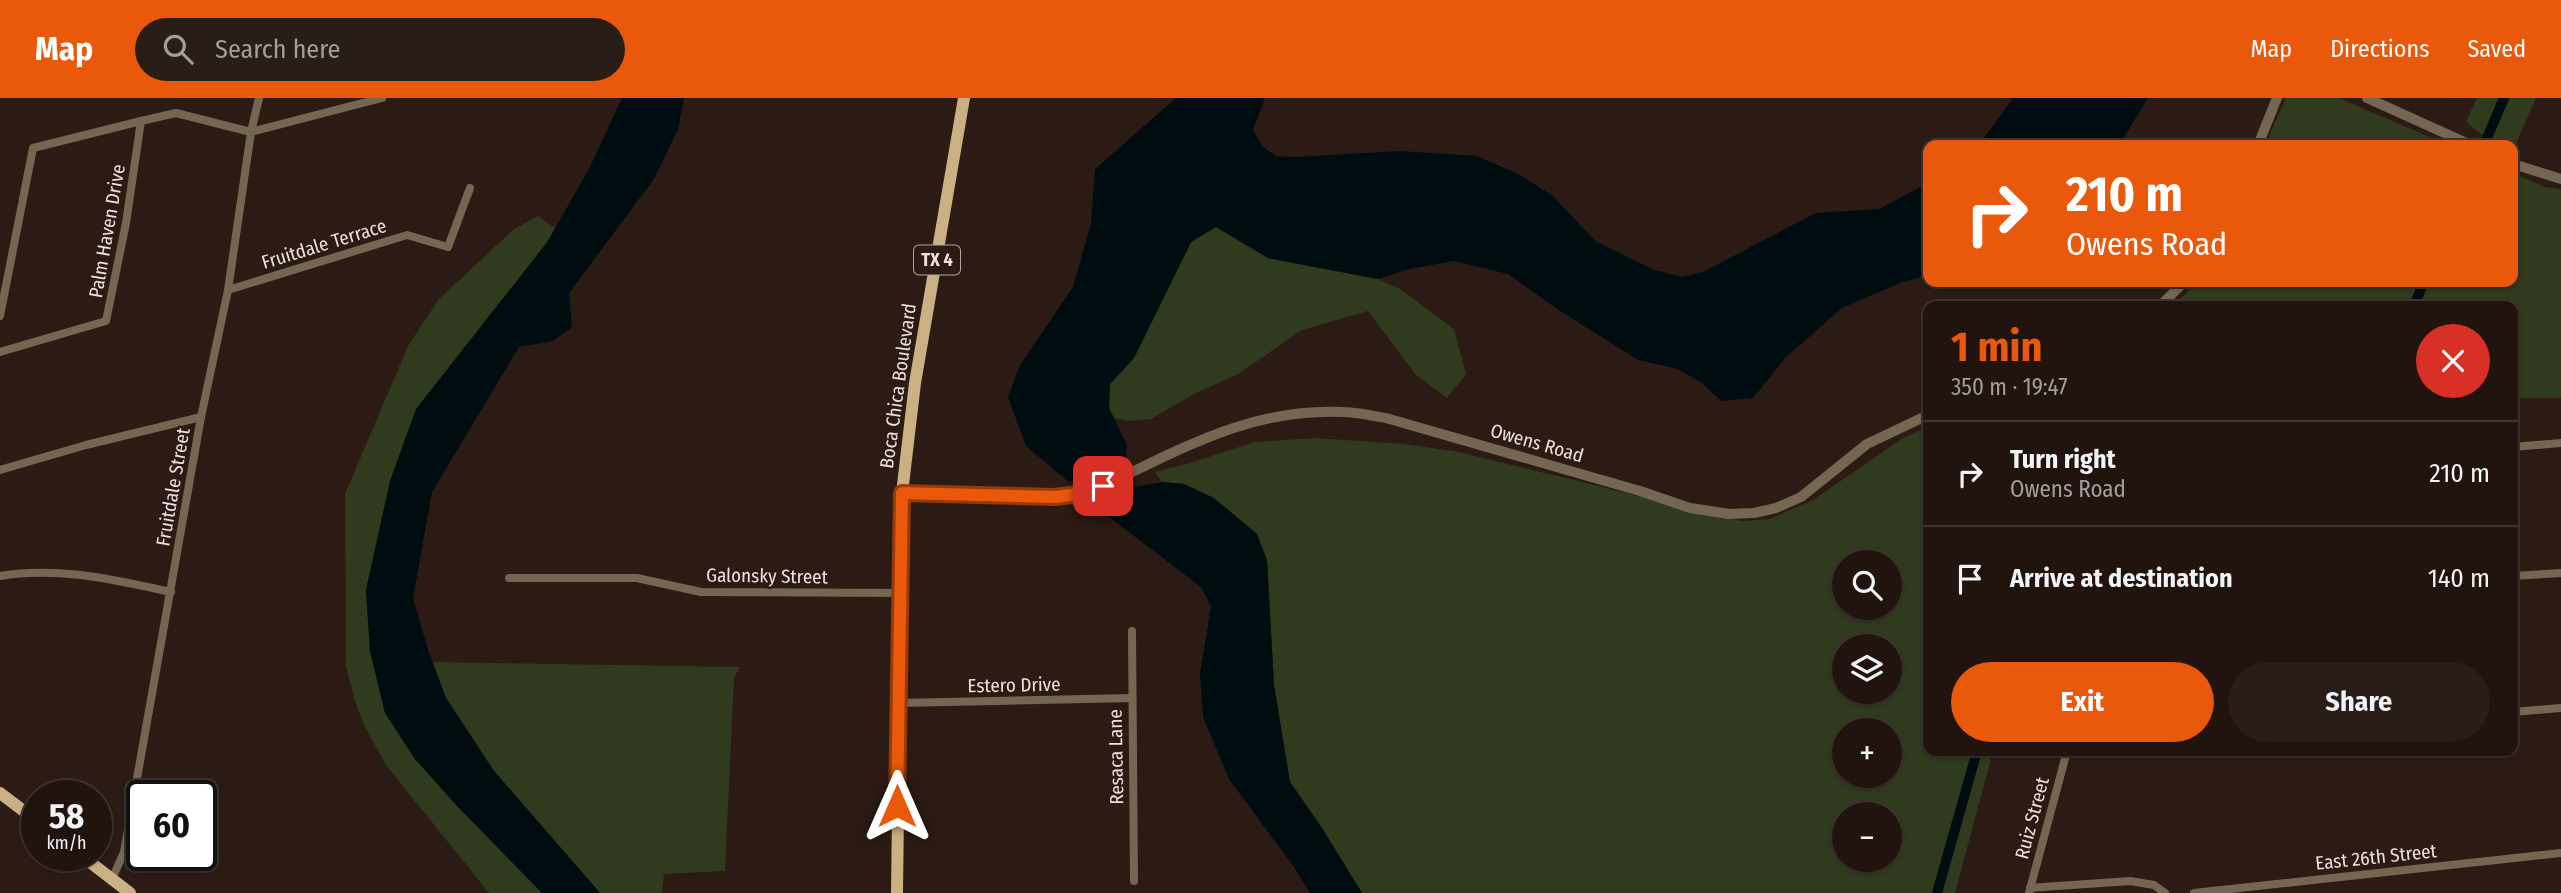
<!DOCTYPE html>
<meta charset="utf-8">
<style>
body{margin:0;font-family:"Fira Sans Condensed",sans-serif;background:#291d18;color:#f1f3f6;height:100vh;display:flex;flex-direction:column;font-size:26px;white-space:nowrap}
*{box-sizing:border-box;margin:0}
p{font-size:23px;color:#a29e9e}
.icon{flex:none;width:38px;height:38px;fill:none;stroke:currentColor;stroke-width:2;stroke-linecap:round;stroke-linejoin:round}
.map{position:relative;flex:1;overflow:hidden}
.drawer{position:absolute;left:1923px;top:203px;width:595px;height:455px;display:flex;flex-direction:column;background:#21140f;border-radius:14px;box-shadow:0 2px 5px #0004,0 0 0 2px #3e332f}
.drawer>*{flex:none}
.top-card{position:absolute;left:1923px;top:42px;width:595px;height:147px;border-radius:14px;box-shadow:0 2px 5px #0004,0 0 0 2px #3e332f;background:#ea580c;color:#fff;overflow:hidden}
.controls{position:absolute;left:1832px;top:452px;display:grid;gap:14px}
.controls a{display:grid;place-items:center;width:70px;height:70px;border-radius:50%;background:#21140f;box-shadow:0 2px 5px #0004,0 0 0 2px #3e332f;font-size:35px}
.speed{position:absolute;left:21px;top:682px;display:flex;gap:14px;font-size:35px;font-weight:700;text-align:center}
.speed>*{display:grid;place-content:center;width:91px;height:91px;border-radius:50%;background:#21140f;box-shadow:0 2px 5px #0004,0 0 0 2px #3e332f;line-height:1}
.speed small{font-size:18px;font-weight:400}
.speed .limit{border:4px solid #111;border-radius:10px;background:#fff;color:#111}
.pin{position:absolute;display:grid;place-items:center;width:60px;height:60px;color:#fff;margin:-30px;border-radius:14px;box-shadow:0 4px 10px #0006}
.me{position:absolute;width:77px;margin:-38px;rotate:0deg;stroke-linejoin:round;filter:drop-shadow(0 0 5px #0008)}
.turn{display:flex;align-items:center;gap:24px;height:147px;padding:0 28px;font-size:32px}
.turn .icon{width:91px;height:91px;stroke-width:2.5}
.turn b{display:block;font-size:49px;line-height:60px}
.round{display:grid;place-items:center;flex:none;width:74px;height:74px;border-radius:37px;background:#291d18}
.summary{display:flex;align-items:center;justify-content:space-between;height:119px;padding:0 28px}
h1{font-size:42px;font-weight:700;line-height:52px;color:#ea580c}
.cta{display:flex;gap:14px;margin-top:auto;padding:14px 28px}
.cta a{flex:1;height:80px;border-radius:42px;background:#ea580c;color:#fff;font-size:28px;font-weight:700;line-height:80px;text-align:center}
.cta a+a{background:#291d18;color:#f1f3f6}
ul{padding:0;list-style:none}
li{display:flex;align-items:center;gap:21px;height:105px;padding:0 28px;border-top:2px solid #3e332f}
li div{flex:1}
li b{display:block;font-size:26px}
li em{font-style:normal}
header{display:flex;align-items:center;gap:42px;box-sizing:border-box;height:98px;padding:0 35px;background:#ea580c;color:#fff}
header strong{font-size:33px}
nav{display:flex;gap:38px;margin-inline-start:auto;font-size:24px}
.search{width:490px;height:63px;background:#291d18;display:flex;align-items:center;gap:18px;box-sizing:border-box;padding:0 24px;border-radius:38px;color:#a29e9e;font-size:26px}
.map>svg:first-child{display:block}
.green{fill:#303a1d;fill-rule:evenodd}
.water{fill:#000d10}
.lines{fill:none;stroke-linecap:round;stroke-linejoin:round}
.canal{stroke:#000d10;stroke-width:10}
.minor{stroke:#746752;stroke-width:8}
.tertiary{stroke:#746752;stroke-width:10}
.primary{stroke:#cbb083;stroke-width:12}
.route-casing{stroke:#983908;stroke-width:18}
.route{stroke:#ea580c;stroke-width:12}
.labels{text-anchor:middle;dominant-baseline:central;stroke-width:5;stroke-linejoin:round;paint-order:stroke}
.shield{fill:#2c1b14;stroke:#b2a59f;stroke-width:2}
.shield-label{font-size:18px;font-weight:bold;fill:#ece0db}
.street-label{font-size:19px;fill:#ece0db;stroke:#2c1b14}
</style>
<header>
<strong>Map</strong>
<div class="search"><svg class="icon" aria-label="search" viewBox="0 0 24 24"><circle cx="10" cy="10" r="6"/><path d="M15 15l6 6"/></svg>Search here</div>
<nav><a>Map</a><a>Directions</a><a>Saved</a></nav>
</header>
<div class="map">
<svg width="2561" height="795" viewBox="0 0 2561 795">
<rect width="100%" height="100%" fill="#2c1b14"/>
<!-- green -->
<g class="green">
<path d="M2286 0H2339L2448 47H2265Z"/>
<path d="M2477 0H2536L2513 52V47C2492 47 2482 37 2466 24Z"/>
<path d="M2513 75 2545 89 2561 91V300H2513V208H2174L2197 184H2513Z"/>
<path d="M538 118 555 130 378 441 366 492 370 553 385 615 415 661 542 795H489L386 667 364 627 355 603 346 568 345 396 408 248 439 201 513 132Z"/>
<path d="M1216 129 1268 160 1378 181 1400 191 1454 231 1466 276 1447 300 1416 277 1368 213 1302 232 1238 276 1192 297 1151 321 1129 323 1114 320 1109 310 1110 286 1134 260 1191 144Z"/>
<path d="M1928 329V653H1993L1955 795H1362L1322 730 1290 684 1274 587 1267 463 1184 386 1162 384 1155 374 1190 365 1255 344 1316 340 1403 346 1454 353 1742 423 1770 421 1813 402 1903 340ZM1844 464H1890V509H1844ZM1844 548H1890V593H1844ZM1844 632H1890V677H1844ZM1844 716H1890V761H1844Z"/>
<path d="M433 564 740 569 734 580 725 773 664 776 662 795H600L494 673 446 600Z"/>
</g>
<!-- water -->
<g class="water">
<path d="M622 0H684L678 31 654 81 569 195 572 229 553 243 519 249 432 394 413 500 429 555 446 600 494 673 600 795H542L457 708 415 661 385 615 370 553 366 492 390 383 416 311 548 143 590 69Z"/>
<path d="M1176 0H1265L1253 32 1263 49 1276 58 1295 59 1400 53 1477 58 1520 77 1553 98 1595 143 1652 171 1682 179 1703 174 1816 115 1879 111 1928 85V177L1900 185 1842 210 1786 259 1753 300 1721 303 1702 285 1678 271 1638 262 1557 211 1508 176 1454 163 1409 171 1378 181 1268 160 1216 129 1191 144 1134 260 1110 286 1109 310 1127 347 1126 360 1112 372 1122 391 1162 384 1184 386 1214 400 1257 436 1267 462 1274 587 1290 684 1322 730 1362 795H1310L1294 769 1229 681 1203 619 1200 576 1211 508 1201 489 1105 416C1113 397 1109 394 1099 377L1092 375 1069 384 1026 348 1008 299 1020 267 1073 189 1091 125 1095 71Z"/>
<path d="M2013 0H2148L2119 47H1979Z"/>
</g>
<g class="lines">
<!-- canal -->
<g class="canal">
<path d="M2484 47 2504 0"/>
<path d="M2414 208 2424 184"/>
<path d="M1937 795 1977 653"/>
</g>
<!-- minor -->
<g class="minor">
<path d="M141 23 176 15 251 34 382 0"/>
<path d="M228 192 407 137 448 149 470 90"/>
<path d="M0 218 33 50 141 23 126 125 106 223 0 254"/>
<path d="M2513 349 2561 345"/>
<path d="M0 372 86 347 201 319"/>
<path d="M0 478C57 468 115 482 171 494"/>
<path d="M2513 478 2561 475"/>
<path d="M509 480H637L701 494 900 495"/>
<path d="M1132 533 1134 783"/>
<path d="M898 605 1131 600"/>
<path d="M2513 614 2561 610"/>
<path d="M112 781 124 754 201 319 228 192 251 34 259 0"/>
<path d="M2030 790 2130 783 2154 787 2165 795"/>
<path d="M2029 795 2067 653"/>
<path d="M2194 795 2561 755"/>
</g>
<!-- tertiary -->
<g class="tertiary">
<path d="M2367 0 2471 47"/>
<path d="M2258 47 2277 0"/>
<path d="M2513 66 2561 81"/>
<path d="M2160 208 2184 184"/>
<path d="M1120 380C1194 344 1259 310 1343 314 1357 314 1372 318 1386 320L1640 393 1690 410 1729 416 1754 415 1776 410 1801 399 1867 346 1928 317"/>
<path d="M902 395 1055 399 1087 395 1103 388"/>
</g>
<!-- primary -->
<g class="primary">
<path d="M0 695 37 723"/>
<path d="M82 758 130 795"/>
<path d="M897 795 902 395 915 285 964 0"/>
</g>
</g>
<g class="lines">
<!-- route casing -->
<g class="route-casing">
<path id="route" d="M897 708 902 395 1055 399 1087 395 1103 388"/>
</g>
<!-- route -->
<use href="#route" class="route"/>
</g>
<g class="labels">
<!-- shield labels -->
<rect class="shield" x="914" y="147.5" width="46" height="29" rx="5"/>
<g class="shield-label">
<text x="937" y="162">TX 4</text>
</g>
<!-- street labels -->
<g class="street-label">
<text transform="translate(107 133) rotate(-80)">Palm Haven Drive</text>
<text transform="translate(324 146) rotate(-17)">Fruitdale Terrace</text>
<text transform="translate(898 288) rotate(-82)">Boca Chica Boulevard</text>
<text transform="translate(1537 345) rotate(16)">Owens Road</text>
<text transform="translate(173 389) rotate(-80)">Fruitdale Street</text>
<text transform="translate(767 478) rotate(1)">Galonsky Street</text>
<text transform="translate(1014 587) rotate(-1)">Estero Drive</text>
<text transform="translate(1116 659) rotate(-91)">Resaca Lane</text>
<text transform="translate(2032 720) rotate(-75)">Ruiz Street</text>
<text transform="translate(2376 759) rotate(-6)">East 26th Street</text>
</g>
</g>
</svg>
<div class="controls">
<a><svg class="icon" aria-label="search" viewBox="0 0 24 24"><circle cx="10" cy="10" r="6"/><path d="M15 15l6 6"/></svg></a>
<a><svg class="icon" aria-label="layers" viewBox="0 0 24 24"><path d="M12 4l9 5-9 5-9-5zM3 14l9 5 9-5"/></svg></a>
<a>+</a>
<a>−</a>
</div>
<div class="speed"><div>58<small>km/h</small></div><div class="limit">60</div></div>
<div class="pin" style="left:1103px;top:388px;background:#d93025"><svg class="icon" aria-label="arrive" viewBox="0 0 24 24"><path d="M6 21V4h12l-3 4 3 4H6"/></svg></div>
<svg class="me" style="left:897px;top:708px" viewBox="-20 -20 40 40"><path d="M0-17L14 15 0 8-14 15z" fill="#ea580c" stroke="#fff" stroke-width="4"/></svg>
<div class="top-card">
<div class="turn"><svg class="icon" aria-label="right" viewBox="0 0 24 24"><path d="M7 20v-9h11M14 6l5 5-5 5"/></svg><div><b>210 m</b>Owens Road</div></div>
</div>
<section class="drawer">
<div class="summary"><div><h1>1 min</h1><p>350 m · 19:47</p></div><a class="round" style="background:#d93025;color:#fff"><svg class="icon" aria-label="close" viewBox="0 0 24 24"><path d="M6 6l12 12M18 6L6 18"/></svg></a></div>
<ul>
<li><svg class="icon" aria-label="right" viewBox="0 0 24 24"><path d="M7 20v-9h11M14 6l5 5-5 5"/></svg><div><b>Turn right</b><p>Owens Road</p></div><em>210 m</em></li>
<li><svg class="icon" aria-label="arrive" viewBox="0 0 24 24"><path d="M6 21V4h12l-3 4 3 4H6"/></svg><div><b>Arrive at destination</b></div><em>140 m</em></li>
</ul>
<div class="cta"><a>Exit</a><a>Share</a></div>
</section>
</div>
